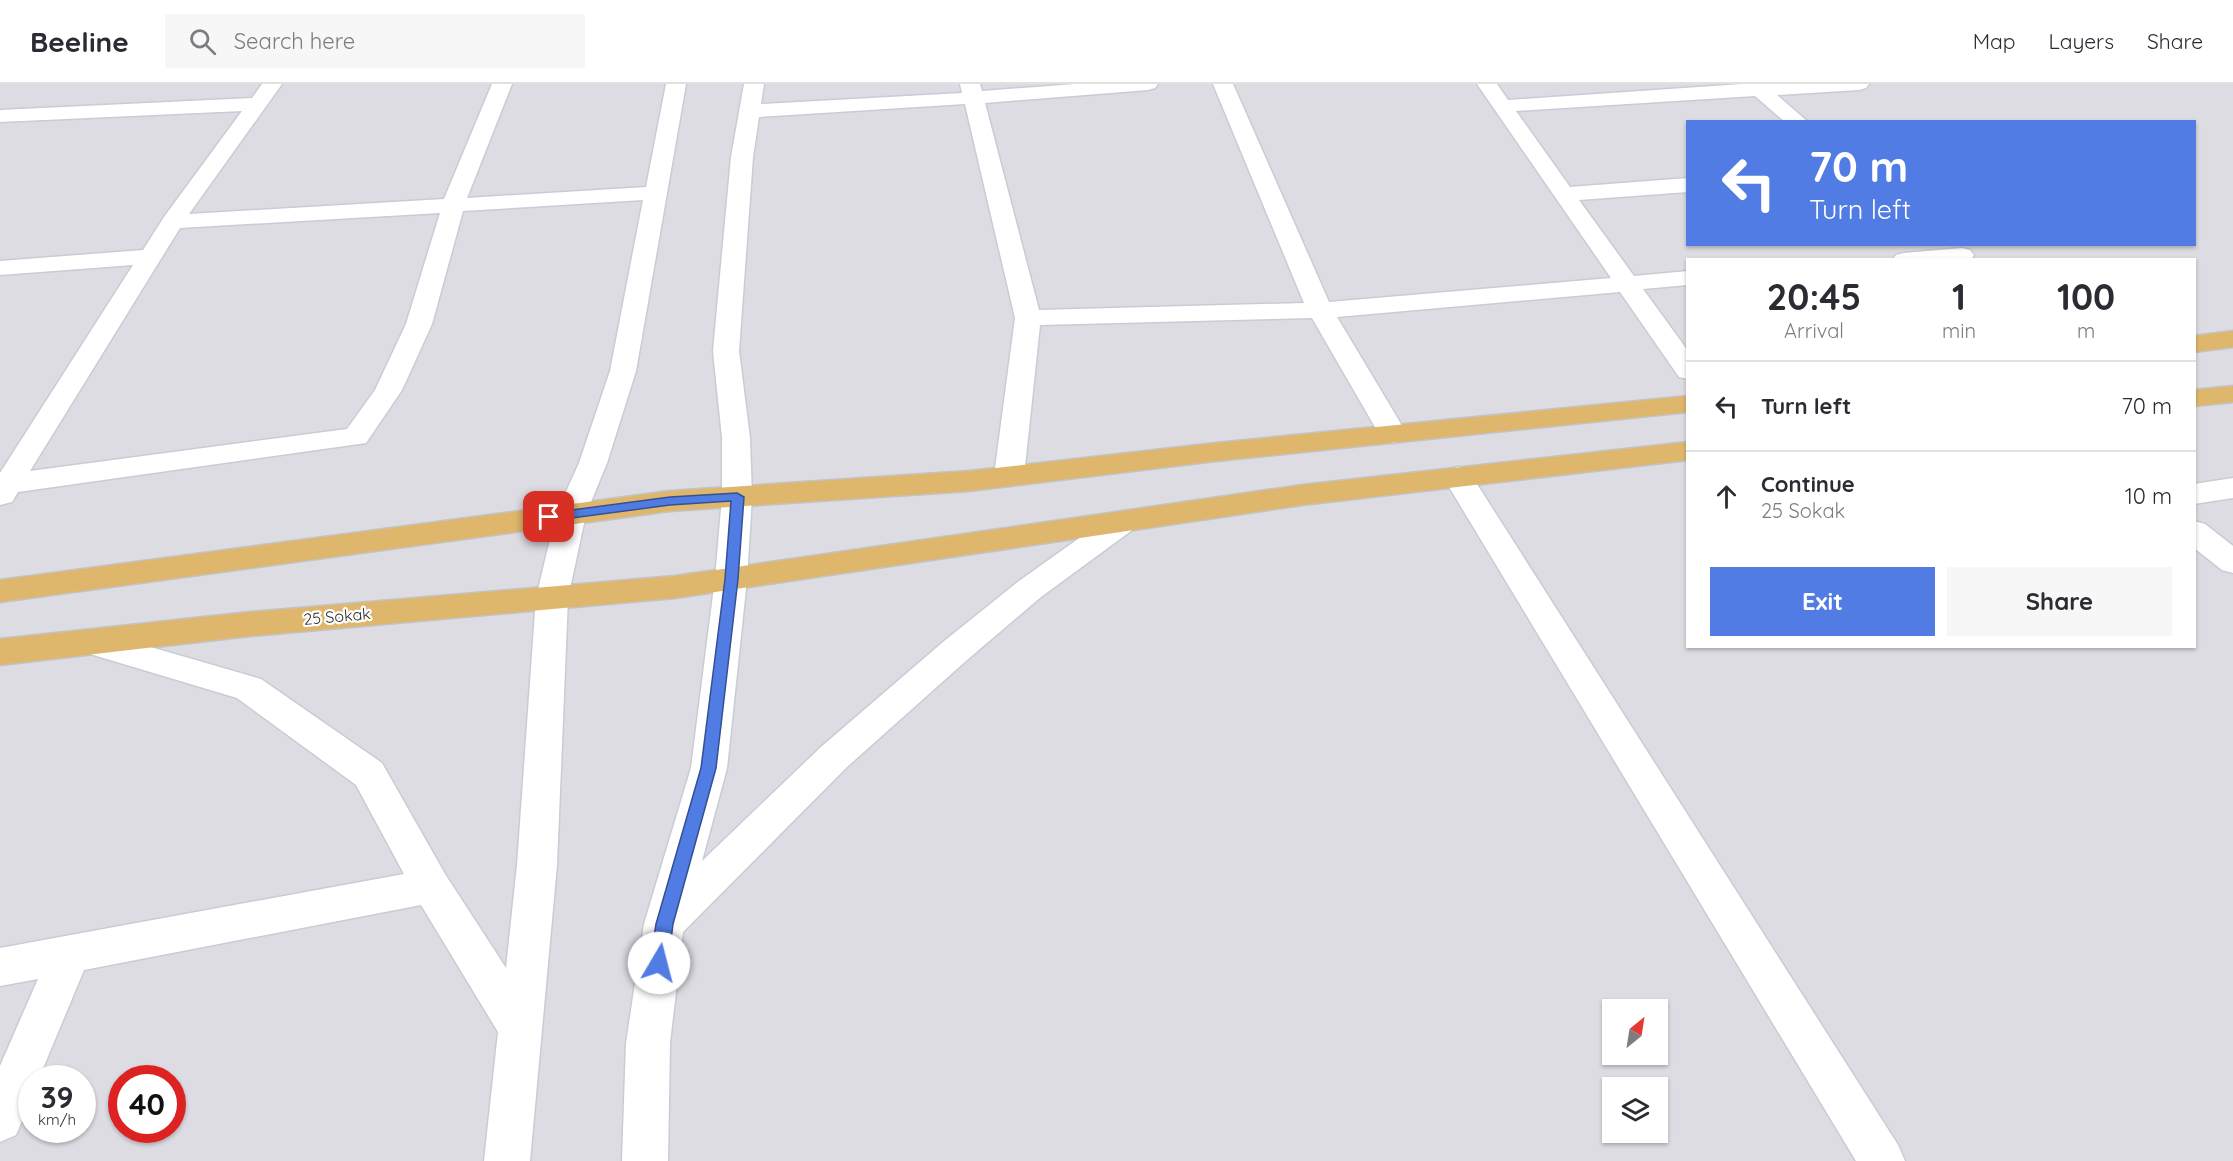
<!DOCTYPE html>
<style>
body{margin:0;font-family:Quicksand,sans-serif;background:#f7f7f7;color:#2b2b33;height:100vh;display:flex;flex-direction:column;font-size:22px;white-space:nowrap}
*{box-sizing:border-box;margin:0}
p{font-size:20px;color:#7c7c81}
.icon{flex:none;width:33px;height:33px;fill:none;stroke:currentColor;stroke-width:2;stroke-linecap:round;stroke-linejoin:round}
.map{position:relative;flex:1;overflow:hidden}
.panel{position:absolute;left:1686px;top:174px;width:510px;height:390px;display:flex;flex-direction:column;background:#fff;border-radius:0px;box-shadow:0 2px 4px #0004}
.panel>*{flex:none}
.guide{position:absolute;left:1686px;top:36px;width:510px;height:126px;border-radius:0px;box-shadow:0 2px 4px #0004;background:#507ce3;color:#fff;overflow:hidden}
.needle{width:39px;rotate:30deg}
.fabs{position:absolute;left:1602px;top:915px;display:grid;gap:12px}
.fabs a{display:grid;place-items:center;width:66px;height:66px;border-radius:0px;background:#fff;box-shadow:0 2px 4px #0004;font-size:30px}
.speed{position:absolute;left:18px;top:981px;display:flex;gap:12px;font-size:30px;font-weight:700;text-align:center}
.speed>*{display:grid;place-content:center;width:78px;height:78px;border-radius:50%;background:#fff;box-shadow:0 2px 4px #0004;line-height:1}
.speed small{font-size:15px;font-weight:400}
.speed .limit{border:9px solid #d22;background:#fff;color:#111}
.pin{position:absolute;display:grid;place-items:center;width:51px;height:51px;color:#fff;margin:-26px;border-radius:12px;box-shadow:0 3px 9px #0006}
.me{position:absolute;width:66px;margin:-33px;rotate:8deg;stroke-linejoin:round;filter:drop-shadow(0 0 4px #0008)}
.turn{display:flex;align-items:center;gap:21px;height:126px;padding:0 24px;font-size:27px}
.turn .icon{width:78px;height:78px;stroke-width:2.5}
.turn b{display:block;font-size:42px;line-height:51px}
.eta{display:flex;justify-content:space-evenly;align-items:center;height:102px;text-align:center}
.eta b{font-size:36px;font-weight:800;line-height:42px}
.primary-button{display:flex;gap:12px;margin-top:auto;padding:12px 24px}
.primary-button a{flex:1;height:69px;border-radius:0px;background:#507ce3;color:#fff;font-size:24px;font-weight:800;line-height:69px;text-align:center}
.primary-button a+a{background:#f7f7f7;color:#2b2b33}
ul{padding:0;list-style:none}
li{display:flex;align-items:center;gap:18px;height:90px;padding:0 24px;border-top:2px solid #e1e1e2}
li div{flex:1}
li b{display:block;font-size:22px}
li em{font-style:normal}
header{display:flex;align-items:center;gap:36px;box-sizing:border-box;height:84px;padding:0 30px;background:#fff;border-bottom:2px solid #e1e1e2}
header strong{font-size:28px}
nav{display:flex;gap:33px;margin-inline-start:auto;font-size:21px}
.search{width:420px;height:54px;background:#f7f7f7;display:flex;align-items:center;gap:15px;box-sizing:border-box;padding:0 21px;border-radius:0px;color:#7c7c81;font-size:22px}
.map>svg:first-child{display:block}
.industrial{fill:#dddce3;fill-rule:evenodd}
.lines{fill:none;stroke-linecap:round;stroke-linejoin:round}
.minor-casing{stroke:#c8ccd5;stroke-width:3}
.major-casing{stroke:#c3c3c3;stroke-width:3}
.minor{fill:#fff;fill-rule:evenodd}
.major{fill:#dfb76c;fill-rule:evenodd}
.route{fill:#507ce3;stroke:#345194;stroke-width:1.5}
.labels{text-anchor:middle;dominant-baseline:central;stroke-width:4.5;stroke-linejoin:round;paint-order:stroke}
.street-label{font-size:16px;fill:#292929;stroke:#fff}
</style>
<header>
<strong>Beeline</strong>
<div class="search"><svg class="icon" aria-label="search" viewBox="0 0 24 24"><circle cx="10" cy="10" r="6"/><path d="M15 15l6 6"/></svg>Search here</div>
<nav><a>Map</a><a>Layers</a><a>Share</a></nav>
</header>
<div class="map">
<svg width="2233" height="1077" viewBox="0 0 2233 1077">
<rect width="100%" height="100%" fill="#e9e3dd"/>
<!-- industrial -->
<path class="industrial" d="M0 0H2233V1077H0ZM1688 38H2194V160H1688ZM1688 176H2194V562H1688ZM1612 926H1658V970H1612ZM32 994H82V1046H32ZM122 994H172V1046H122ZM1612 1004H1658V1048H1612Z"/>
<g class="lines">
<!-- minor casing -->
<g class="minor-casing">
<g id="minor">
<path d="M262 0H282L189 130 444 115 492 0H512L467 114 646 103 666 0H686L636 287 607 379 586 430 568 514 557 781 530 1077H484L498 948 421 821 84 886 39 994H32V1014L16 1051 0 1058V982L38 895 0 902V864L404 790 356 701 237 614 80 567 75 558 80 549 92 546 261 595 382 679 445 790 506 884 517 781 536 514 556 430 579 379 610 287 643 116 463 127 432 240 402 306 366 359 18 408 12 418 0 421V389L133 181 0 191V177L143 166 164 133 242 27 0 38V26L252 14ZM440 129 406 240 375 306 347 345 30 387 180 144Z"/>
<path d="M744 0H764L761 20 962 9 960 0H980L982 7 1075 0H1158L1155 4 1148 6 985 19 1039 226 1304 219 1213 0H1233L1329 218 1611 194 1477 0H1497L1508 16 1742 0H1869L1866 4 1859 6 1777 11 1808 38H1785L1755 12 1516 27 1570 103 1688 94V108L1579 116 1634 192 1688 187V201L1643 205 1688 267V295L1679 293 1620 208 1337 233 1407 350 1403 356 1393 359 1383 356 1379 350 1312 234 1040 241 1024 392 1019 399 1009 402 999 399 994 392 1015 234 965 20 759 33 753 73 739 267 750 354 752 413 747 495 727 684 702 777 821 663 943 558 1019 497 1113 430 1124 427 1135 430 1139 437 1135 444 1041 513 967 576 847 683 683 848 670 959 668 1077H622L626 959 644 840 691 684 715 495 722 413V354L713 267 731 73Z"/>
<path d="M1962 164 1970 166 1974 171 1971 176H1892L1896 171 1904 169Z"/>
<path d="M1458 383 1468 386 1898 1061 1905 1077H1856L1443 393 1448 386Z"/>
<path d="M2233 394V414L2194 420V400Z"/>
<path d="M2194 437 2205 440 2233 462V489L2222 486 2194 464Z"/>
</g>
</g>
<!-- major casing -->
<g class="major-casing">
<g id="major">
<path d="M2233 247V263L2194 268V252Z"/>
<path d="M2233 302V318L2194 322V306Z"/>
<path d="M1688 312V328L1216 377 969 407 670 427 0 518V496L670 407 969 387 1216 359Z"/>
<path d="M1688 358V376L1302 421 675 514 250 552 0 581V555L250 528 675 492 1302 401Z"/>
</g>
</g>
<!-- minor -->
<use href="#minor" class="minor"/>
<!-- major -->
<use href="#major" class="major"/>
</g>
<!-- route -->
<path class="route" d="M737 409 744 413 738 495 716 684 673 840 668 879 665 885 659 887 653 885 650 879 656 840 701 684 725 495 731 417 670 421 549 437 543 433 549 429 670 413Z"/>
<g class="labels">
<!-- street labels -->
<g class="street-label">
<text transform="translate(337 532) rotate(-5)">25 Sokak</text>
</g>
</g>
</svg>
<div class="fabs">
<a><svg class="needle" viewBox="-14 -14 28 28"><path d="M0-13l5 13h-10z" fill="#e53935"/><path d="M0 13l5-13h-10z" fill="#7c7c81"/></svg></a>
<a><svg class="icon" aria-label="layers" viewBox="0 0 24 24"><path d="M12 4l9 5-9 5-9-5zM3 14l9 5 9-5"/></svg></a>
</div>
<div class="speed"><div>39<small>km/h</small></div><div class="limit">40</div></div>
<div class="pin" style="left:549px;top:433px;background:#d93025"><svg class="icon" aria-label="arrive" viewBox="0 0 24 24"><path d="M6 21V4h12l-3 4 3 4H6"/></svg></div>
<svg class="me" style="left:659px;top:879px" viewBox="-20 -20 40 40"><circle r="19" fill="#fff"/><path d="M0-13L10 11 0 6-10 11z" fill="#507ce3"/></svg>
<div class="guide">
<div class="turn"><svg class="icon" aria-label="left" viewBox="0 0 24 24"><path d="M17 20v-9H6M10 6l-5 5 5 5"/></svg><div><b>70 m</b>Turn left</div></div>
</div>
<section class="panel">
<div class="eta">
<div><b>20:45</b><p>Arrival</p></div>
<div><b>1</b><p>min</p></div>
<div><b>100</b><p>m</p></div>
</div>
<ul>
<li><svg class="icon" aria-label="left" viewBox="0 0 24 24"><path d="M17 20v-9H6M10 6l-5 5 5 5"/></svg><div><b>Turn left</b></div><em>70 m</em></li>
<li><svg class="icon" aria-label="ahead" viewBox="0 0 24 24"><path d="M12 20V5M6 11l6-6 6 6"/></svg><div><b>Continue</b><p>25 Sokak</p></div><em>10 m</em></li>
</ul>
<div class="primary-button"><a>Exit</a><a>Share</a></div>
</section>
</div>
